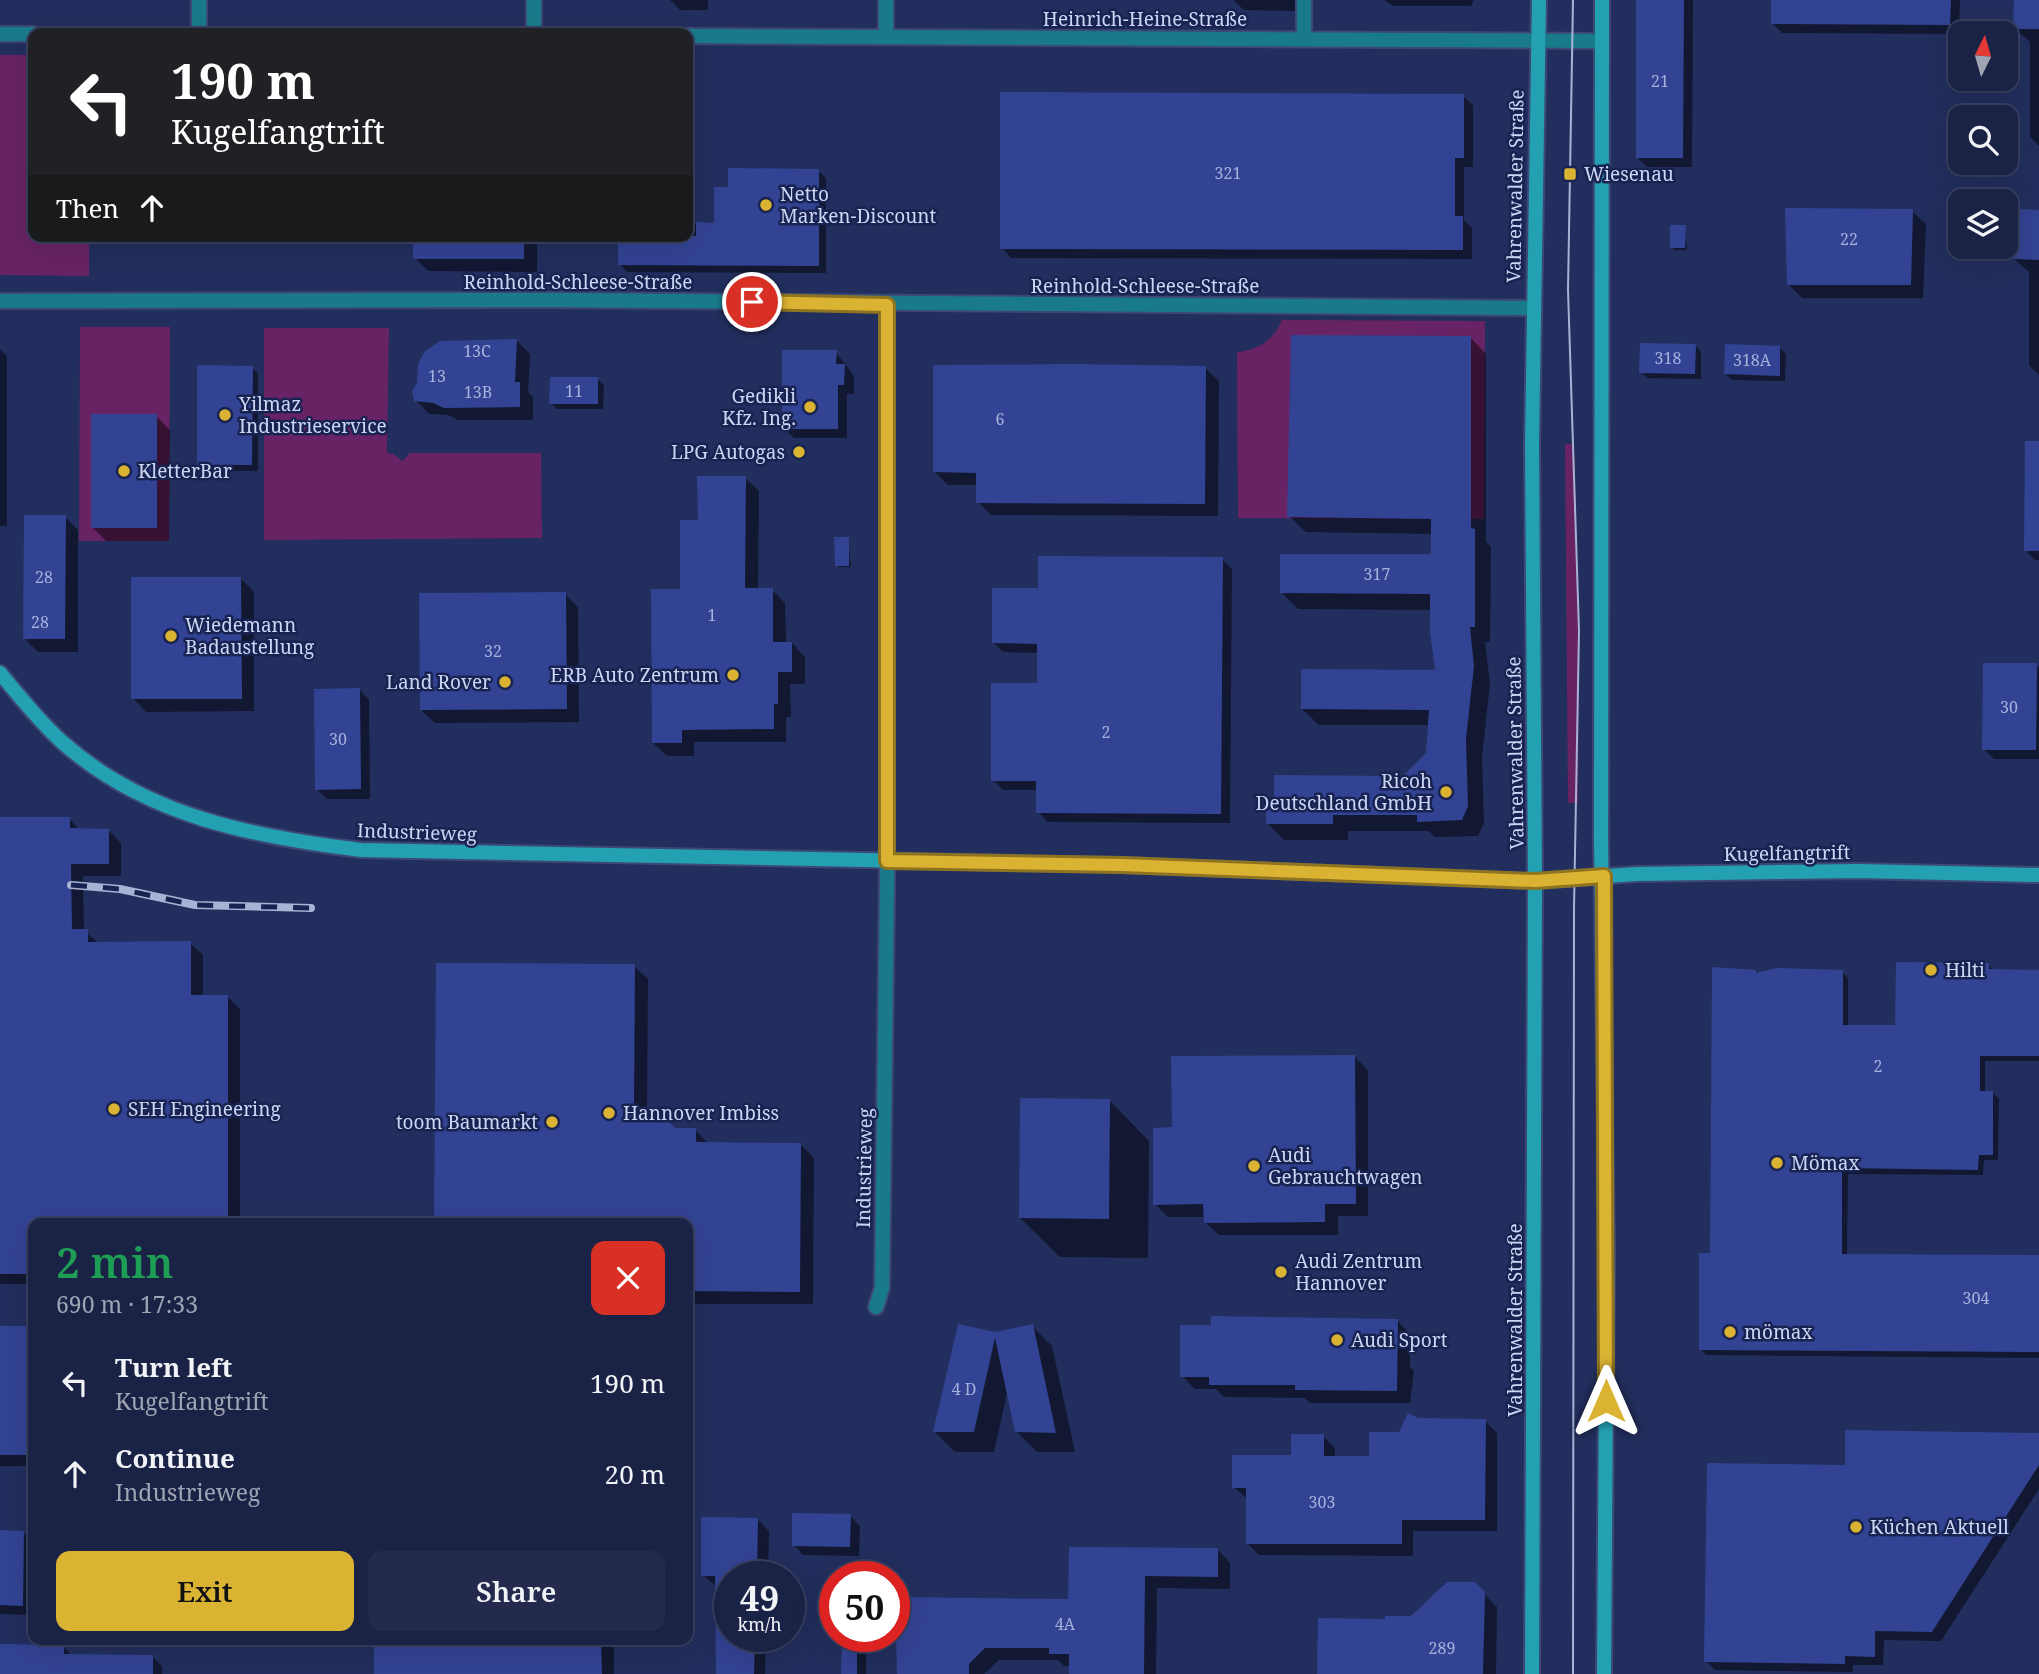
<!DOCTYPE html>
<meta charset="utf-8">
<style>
body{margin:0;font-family:"Noto Serif",serif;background:#232a4d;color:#f1f3f6;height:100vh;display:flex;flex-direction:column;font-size:26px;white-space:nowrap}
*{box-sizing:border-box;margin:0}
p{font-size:23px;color:#9fa4b3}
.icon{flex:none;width:38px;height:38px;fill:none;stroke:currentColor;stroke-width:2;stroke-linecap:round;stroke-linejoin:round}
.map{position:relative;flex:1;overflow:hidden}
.details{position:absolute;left:28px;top:1218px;width:665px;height:427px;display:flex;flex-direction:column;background:#1a2246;border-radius:14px;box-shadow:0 7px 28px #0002,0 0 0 2px #383f5f}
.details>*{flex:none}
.top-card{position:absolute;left:28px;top:28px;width:665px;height:214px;border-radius:14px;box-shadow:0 7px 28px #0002,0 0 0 2px #383f5f;background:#202124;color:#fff;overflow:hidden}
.needle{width:46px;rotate:5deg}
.fabs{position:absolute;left:1948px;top:21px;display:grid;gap:14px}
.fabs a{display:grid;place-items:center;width:70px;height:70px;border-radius:14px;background:#1a2246;box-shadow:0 7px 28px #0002,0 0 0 2px #383f5f;font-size:35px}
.speed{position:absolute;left:714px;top:1561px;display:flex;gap:14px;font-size:35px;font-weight:700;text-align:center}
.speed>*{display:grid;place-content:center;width:91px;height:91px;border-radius:50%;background:#1a2246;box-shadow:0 7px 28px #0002,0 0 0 2px #383f5f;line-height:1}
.speed small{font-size:18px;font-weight:400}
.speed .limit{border:10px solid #d22;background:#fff;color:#111}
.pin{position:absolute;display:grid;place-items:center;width:60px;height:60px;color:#fff;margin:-30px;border:4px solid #fff;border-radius:50%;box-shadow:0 2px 7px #0007}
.me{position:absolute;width:77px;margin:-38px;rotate:0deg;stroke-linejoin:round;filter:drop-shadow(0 0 5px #0008)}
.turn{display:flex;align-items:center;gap:24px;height:147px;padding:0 28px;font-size:32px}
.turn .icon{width:91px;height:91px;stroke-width:2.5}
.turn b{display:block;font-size:49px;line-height:60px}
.then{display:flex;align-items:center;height:66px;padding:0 28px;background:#0003;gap:14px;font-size:26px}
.round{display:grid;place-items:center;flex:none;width:74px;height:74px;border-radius:14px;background:#232a4d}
.overview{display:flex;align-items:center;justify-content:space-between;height:119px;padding:0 28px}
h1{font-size:42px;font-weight:600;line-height:52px;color:#1e9e55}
.cta{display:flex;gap:14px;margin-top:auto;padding:14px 28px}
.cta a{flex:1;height:80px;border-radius:14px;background:#dab333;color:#111;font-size:28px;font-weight:600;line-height:80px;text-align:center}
.cta a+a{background:#232a4d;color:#f1f3f6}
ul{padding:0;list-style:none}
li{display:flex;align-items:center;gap:21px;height:91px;padding:0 28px}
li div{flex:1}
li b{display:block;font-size:26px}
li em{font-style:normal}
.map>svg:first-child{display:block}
.green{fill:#682364}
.shadow{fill:#0007}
.building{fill:#324393}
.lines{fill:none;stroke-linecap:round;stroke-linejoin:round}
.street-casing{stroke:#3d4975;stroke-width:18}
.secondary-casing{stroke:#3d4975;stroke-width:18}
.street{stroke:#197b8a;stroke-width:14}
.secondary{stroke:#24a0b3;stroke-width:14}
.tram{stroke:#a8b2d4;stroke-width:2}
.rail-casing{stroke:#a8b2d4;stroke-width:8}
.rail{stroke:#192351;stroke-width:5;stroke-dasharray:16;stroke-linecap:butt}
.route-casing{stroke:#8e7421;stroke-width:18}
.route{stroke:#dab333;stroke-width:12}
.poi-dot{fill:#dab333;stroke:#192351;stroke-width:2.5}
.labels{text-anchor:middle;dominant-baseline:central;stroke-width:5;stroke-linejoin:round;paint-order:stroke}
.number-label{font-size:16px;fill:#a6b1dc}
.street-label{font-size:19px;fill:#ccd6f4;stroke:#192351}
.poi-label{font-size:19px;fill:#ccd6f4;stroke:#192351;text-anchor:start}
</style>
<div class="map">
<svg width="2039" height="1674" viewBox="0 0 2039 1674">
<rect width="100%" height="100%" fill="#222e5d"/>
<!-- green -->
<g class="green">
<path d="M0 55H33V236H89V276L0 275Z"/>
<path d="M1282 320 1485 321 1484 519 1238 518 1237 352C1258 350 1274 340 1282 320Z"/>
<path d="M80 327H170L169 541H79Z"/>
<path d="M264 328H389L387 453 393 454 402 461 410 453H541L542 538 264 540Z"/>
<path d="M1565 444H1574L1579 631 1578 803H1568Z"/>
</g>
<!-- shadow -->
<g class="shadow">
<path d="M670 0H708V10H680Z"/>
<path d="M1233 0H1296V11L1244 10Z"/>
<path d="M1384 0H1474L1471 6H1393Z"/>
<path d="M1638 0H1693L1692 167H1647L1637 157Z"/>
<path d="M1773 0H1960L1959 34 1782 33 1772 23Z"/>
<path d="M2015 0H2039V146L2030 137V42L2015 29Z"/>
<path d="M1463 96 1473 105V167H1464V220L1472 228V259L1011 258 1002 248Z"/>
<path d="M688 160 695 167V198H688Z"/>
<path d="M818 171 826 178V273L627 272 620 264 688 236V224H715L729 189Z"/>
<path d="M1912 211 1926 224 1923 298H1802L1788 284Z"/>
<path d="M2039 211V375L2029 365V272L2014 259Z"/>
<path d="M1685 227 1687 250H1674L1672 247Z"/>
<path d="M223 236H310V241H228Z"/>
<path d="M414 236H537V272L428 271 415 258Z"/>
<path d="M1470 337 1486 354V542L1491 547 1490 642H1485L1490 684 1482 757 1484 823 1478 836 1435 837 1429 831H1348V840H1284L1267 823 1404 777 1427 754 1430 725H1319L1302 709 1437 672 1432 610 1298 609 1281 592 1432 556 1433 534 1306 532 1289 516Z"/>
<path d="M517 341 530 354 528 392 533 397V420H458L448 415 429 414 416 400Z"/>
<path d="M1695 345 1701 352V379L1647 378 1641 372Z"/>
<path d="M1780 348 1786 354 1785 381 1732 380 1726 374Z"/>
<path d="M0 349 7 356V526H0Z"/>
<path d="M836 352 854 376V394H847V438H794L784 429Z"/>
<path d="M252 367 258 374V471H205L198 464Z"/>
<path d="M1205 368 1219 381 1218 516 991 515 978 502V485H948L935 472Z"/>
<path d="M597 379 604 385 603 409H557L551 403Z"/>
<path d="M156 416 170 430 169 541H106L92 527Z"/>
<path d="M2039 468V560H2035L2025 550Z"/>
<path d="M745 478 759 491 758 590H772L785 603 786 643H792L805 657V684H790L791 717H786V742H694V756H667L653 743 682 591 699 522Z"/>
<path d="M65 517 78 530V652H38L25 639Z"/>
<path d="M848 539 851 567H839L836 565Z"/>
<path d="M1222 559 1232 569 1230 823 1048 822 1038 812V790H1003L993 780 1039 685V653L1003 652 994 643 1039 590Z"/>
<path d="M240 578 254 592V711L146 712 133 698Z"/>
<path d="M565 594 578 607 579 722 435 723 421 710Z"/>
<path d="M2036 665 2039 668V759H1994L1984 749Z"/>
<path d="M360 690 369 700 370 799H327L317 789Z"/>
<path d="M0 819H69L80 830H108L121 843V876H83L84 931 100 944 190 943 203 955V996H227L240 1009V1223H33V1284H0Z"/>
<path d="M1989 965 1994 971H2039V1061H1985V1093H1993L1999 1099 1998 1160H1984L1983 1175 1848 1174 1847 1255 2039 1257V1358L1706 1355 1700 1349 1712 1255 1755 971 1758 974 1842 972 1848 978V1027H1897Z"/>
<path d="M634 966 648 979 647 1109 674 1130H695L709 1144H800L814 1158 813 1304H688V1223H444L436 1215Z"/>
<path d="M1355 1057 1368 1070V1216H1338V1235H1219L1205 1222V1217H1168L1155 1204 1173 1129Z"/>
<path d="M1110 1101 1149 1141 1148 1258 1060 1257 1020 1218Z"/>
<path d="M1397 1320 1410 1334V1367L1414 1371 1410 1403H1310L1305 1398 1224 1397 1216 1389H1195L1182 1376Z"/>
<path d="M1032 1326 1052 1346 1075 1452H1037L1017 1432 1008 1389 994 1452H955L935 1432 995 1334Z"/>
<path d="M0 1328H30L33 1331V1466H0Z"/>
<path d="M1417 1420 1485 1421 1497 1433V1531H1413V1556L1259 1555 1247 1543V1499L1234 1487 1293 1457 1323 1436 1335 1448V1458H1370Z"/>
<path d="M2039 1434V1489L1941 1641 1884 1640 1883 1665H1853V1672L1715 1670 1706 1661 1847 1467Z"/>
<path d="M850 1516 860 1526 859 1556 803 1555 794 1545Z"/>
<path d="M757 1519 769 1531 768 1577H730V1636H766L765 1674H717V1587L703 1575Z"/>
<path d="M0 1532 23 1533 33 1542 32 1615 0 1614Z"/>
<path d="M1218 1550 1230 1563V1589L1157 1588 1156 1674H1071V1666H1064L1058 1660H999L984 1674H897L1070 1601Z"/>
<path d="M1474 1584 1497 1607 1496 1674H1319L1387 1621 1412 1618Z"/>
<rect x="843" y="1636" width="23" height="38"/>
<rect x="376" y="1640" width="238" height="34"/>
<path d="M0 1646 64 1647 72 1656H152L162 1666V1674H0Z"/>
</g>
<!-- building -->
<g class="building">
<path d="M1636 0H1684L1683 158H1636Z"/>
<path d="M1771 0H1951L1950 25 1771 24Z"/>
<path d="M2014 0H2039V29H2013Z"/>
<path d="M1000 92 1464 94V158H1455V216H1463V250L1000 249Z"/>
<path d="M728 168 819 169V266L618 265V236H696V222L714 223V187H728Z"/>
<path d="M1785 208 1913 209 1911 285H1787Z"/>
<path d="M2013 209 2039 210V260L2013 259Z"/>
<path d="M1670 225H1686L1685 248H1670Z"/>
<rect x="413" y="236" width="111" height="23"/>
<path d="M1291 335 1471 336V528L1475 529V627H1470L1474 666 1466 739 1468 806 1462 820 1417 822V815H1333V824H1266V801H1274V775L1403 776 1426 753 1429 710 1301 709V669L1435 670 1430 632V594L1280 593V554H1431V519L1287 517Z"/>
<path d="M517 339 515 382H520V407L444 408 433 403 414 401 412 391 417 383 418 364 425 351 440 341Z"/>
<path d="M1640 343 1696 344 1695 374 1639 373Z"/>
<path d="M1725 344 1780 346V376L1724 374Z"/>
<path d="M782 350H837L836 364H845L844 385H838V429H782Z"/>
<path d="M1074 364 1206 366 1205 504 976 503V473L933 472V365Z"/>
<path d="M197 365 253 366 252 465H197Z"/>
<path d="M550 377H598V404H549Z"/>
<rect x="91" y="414" width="66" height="114"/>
<path d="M2025 441H2039V551H2024Z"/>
<path d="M697 476H746L745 588H773V642H792V672H778V704H774V729L682 730V743H652L651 589H680V520H698Z"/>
<path d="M24 515H66L65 639H23Z"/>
<path d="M834 537H849V566H835Z"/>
<path d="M1038 556 1223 557 1221 814 1036 813V781H991V683H1037V644L992 643V588H1038Z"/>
<path d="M131 577H241L242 699H131Z"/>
<path d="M566 592 567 709 420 710 419 593Z"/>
<path d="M1983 663H2037L2036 750H1982Z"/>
<path d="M360 688 361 789 315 790 314 689Z"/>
<path d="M0 817H70V828L109 829V864H71L72 929H88V942L191 941V995H228V1223H33V1274H0Z"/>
<path d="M1896 962 1989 963V969L2039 970V1056H1980V1091H1993V1155H1979L1978 1170 1842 1168V1254L2039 1255V1352L1699 1350V1253H1710L1712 967 1756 970V973L1777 968 1843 970V1025H1895Z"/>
<path d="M436 963 635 964 634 1107H654L675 1128H696V1142L801 1143 800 1292 688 1291V1223H471V1216H434Z"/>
<path d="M1355 1055 1356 1204H1325V1222L1204 1223 1203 1204 1153 1205V1128L1172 1127 1171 1056Z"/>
<path d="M1020 1098 1110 1099 1109 1219 1019 1218Z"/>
<path d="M1211 1316 1398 1319 1397 1391 1295 1390V1385H1209V1377H1180V1325H1211Z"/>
<path d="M958 1324 995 1332 1033 1324 1056 1433 1015 1432 995 1338 974 1432H933Z"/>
<rect x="0" y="1326" width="31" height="129"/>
<path d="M1408 1413 1418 1418 1486 1419 1485 1520H1402V1544H1246V1488H1232V1455H1291V1434H1324V1456H1369V1432H1399Z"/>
<path d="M1845 1430 2039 1433V1465L1932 1632 1875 1631V1657L1845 1656V1664L1704 1662 1707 1463 1845 1465Z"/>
<path d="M792 1513 851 1514 850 1547 792 1546Z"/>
<path d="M701 1517 758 1518 757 1577H730V1636H755L754 1674H716L715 1576H701Z"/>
<path d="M0 1530 24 1531 23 1606 0 1605Z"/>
<path d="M1069 1547 1218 1548V1577L1145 1576 1144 1674H1069V1654H1049V1648H985L969 1664V1674H897L895 1597 1068 1599Z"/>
<path d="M1447 1582H1475L1485 1592 1483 1674H1317L1318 1618 1385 1619V1616H1411Z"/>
<path d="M842 1636H857V1674H841Z"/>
<path d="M374 1640H601L602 1674H374Z"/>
<path d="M0 1644 64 1645V1654L153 1655V1674H0Z"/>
</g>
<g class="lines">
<!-- street casing -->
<g class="street-casing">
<g id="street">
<path d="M886 0V36"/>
<path d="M199 33V0"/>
<path d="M534 33V0"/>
<path d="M0 34H33"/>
<path d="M688 36 1601 41"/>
<path d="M1304 39V0"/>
<path d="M0 301 553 300 1533 308"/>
<path d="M876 1307 882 1288 887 884V305"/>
</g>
</g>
<!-- secondary casing -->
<g class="secondary-casing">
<g id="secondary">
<path d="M1602 0 1601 839 1607 1254 1604 1674"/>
<path d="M0 673C19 696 39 721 61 741 144 816 254 837 361 850L1122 865 1535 881 1637 874 1859 871 2039 875"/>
<path d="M1532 1674 1535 881 1532 444 1539 0"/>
</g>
</g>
<!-- street -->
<use href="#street" class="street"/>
<!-- secondary -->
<use href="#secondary" class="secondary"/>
<!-- tram -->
<path class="tram" d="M1573 0 1568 290 1579 631 1574 909 1573 1674"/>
<!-- rail casing -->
<g class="rail-casing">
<path id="rail" d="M71 885 120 889 195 905 311 908"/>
</g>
<!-- rail -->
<use href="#rail" class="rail"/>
</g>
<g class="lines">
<!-- route casing -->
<g class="route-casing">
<path id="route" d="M752 302 887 305V861L1122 865 1535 881 1604 876 1606 1401"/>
</g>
<!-- route -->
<use href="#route" class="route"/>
</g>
<!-- markers -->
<g class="poi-dot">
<rect x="1563" y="167" width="14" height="14" rx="3.5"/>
<circle cx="766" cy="205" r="7"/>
<circle cx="810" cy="407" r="7"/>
<circle cx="225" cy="415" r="7"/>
<circle cx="799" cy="452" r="7"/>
<circle cx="124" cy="471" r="7"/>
<circle cx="171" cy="636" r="7"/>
<circle cx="733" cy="675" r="7"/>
<circle cx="505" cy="682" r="7"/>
<circle cx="1446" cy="792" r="7"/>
<circle cx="1931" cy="970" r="7"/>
<circle cx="114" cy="1109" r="7"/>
<circle cx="609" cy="1113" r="7"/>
<circle cx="552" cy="1122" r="7"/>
<circle cx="1777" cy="1163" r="7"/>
<circle cx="1254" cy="1166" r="7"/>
<circle cx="1281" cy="1272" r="7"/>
<circle cx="1730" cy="1332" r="7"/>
<circle cx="1337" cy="1340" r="7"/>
<circle cx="1856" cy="1527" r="7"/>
</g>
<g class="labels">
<!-- number labels -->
<g class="number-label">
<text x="1660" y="81">21</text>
<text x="1228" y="173">321</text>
<text x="1849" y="239">22</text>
<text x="477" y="351">13C</text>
<text x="1668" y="358">318</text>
<text x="1752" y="360">318A</text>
<text x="437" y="376">13</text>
<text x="574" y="391">11</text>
<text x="478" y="392">13B</text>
<text x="1000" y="419">6</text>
<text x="1377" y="574">317</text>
<text x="44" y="577">28</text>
<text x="712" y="615">1</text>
<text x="40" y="622">28</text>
<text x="493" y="651">32</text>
<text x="2009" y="707">30</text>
<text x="1106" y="732">2</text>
<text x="338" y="739">30</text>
<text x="1878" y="1066">2</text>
<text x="1976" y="1298">304</text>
<text x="964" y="1389">4 D</text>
<text x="1322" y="1502">303</text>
<text x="1065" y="1624">4A</text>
<text x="1442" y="1648">289</text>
</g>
<!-- street labels -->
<g class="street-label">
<text x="1145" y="19">Heinrich-Heine-Straße</text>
<text transform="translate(1515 186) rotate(-89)">Vahrenwalder Straße</text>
<text x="578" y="282">Reinhold-Schleese-Straße</text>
<text x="1145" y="286">Reinhold-Schleese-Straße</text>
<text transform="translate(1515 753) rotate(-91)">Vahrenwalder Straße</text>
<text transform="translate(417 832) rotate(2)">Industrieweg</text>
<text transform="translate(1787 853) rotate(-1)">Kugelfangtrift</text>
<text transform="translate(864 1168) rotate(-89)">Industrieweg</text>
<text transform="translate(1515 1320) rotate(-90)">Vahrenwalder Straße</text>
</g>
<!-- poi labels -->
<g class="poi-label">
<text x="1584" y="174">Wiesenau</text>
<text x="780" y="194">Netto<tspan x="780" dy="22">Marken-Discount</tspan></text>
<text x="796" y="396" text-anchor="end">Gedikli<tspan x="796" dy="22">Kfz. Ing.</tspan></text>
<text x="239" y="404">Yilmaz<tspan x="239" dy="22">Industrieservice</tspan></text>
<text x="785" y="452" text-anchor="end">LPG Autogas</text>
<text x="138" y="471">KletterBar</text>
<text x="185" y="625">Wiedemann<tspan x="185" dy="22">Badaustellung</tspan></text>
<text x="719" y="675" text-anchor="end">ERB Auto Zentrum</text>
<text x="491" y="682" text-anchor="end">Land Rover</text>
<text x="1432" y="781" text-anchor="end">Ricoh<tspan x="1432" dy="22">Deutschland GmbH</tspan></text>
<text x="1945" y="970">Hilti</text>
<text x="128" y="1109">SEH Engineering</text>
<text x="623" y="1113">Hannover Imbiss</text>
<text x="538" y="1122" text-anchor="end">toom Baumarkt</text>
<text x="1268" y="1155">Audi<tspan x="1268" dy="22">Gebrauchtwagen</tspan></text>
<text x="1791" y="1163">Mömax</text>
<text x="1295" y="1261">Audi Zentrum<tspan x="1295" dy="22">Hannover</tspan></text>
<text x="1744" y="1332">mömax</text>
<text x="1351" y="1340">Audi Sport</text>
<text x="1870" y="1527">Küchen Aktuell</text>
</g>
</g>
</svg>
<div class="fabs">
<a><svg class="needle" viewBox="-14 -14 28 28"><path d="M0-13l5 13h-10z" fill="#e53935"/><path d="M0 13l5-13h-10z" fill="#9fa4b3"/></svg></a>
<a><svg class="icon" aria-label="search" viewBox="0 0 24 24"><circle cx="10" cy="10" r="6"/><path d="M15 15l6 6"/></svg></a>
<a><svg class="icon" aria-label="layers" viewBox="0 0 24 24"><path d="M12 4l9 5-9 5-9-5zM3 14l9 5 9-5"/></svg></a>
</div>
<div class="speed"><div>49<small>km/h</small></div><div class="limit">50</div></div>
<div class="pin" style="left:752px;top:302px;background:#d93025"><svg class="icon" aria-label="arrive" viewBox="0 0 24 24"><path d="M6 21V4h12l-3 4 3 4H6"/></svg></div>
<svg class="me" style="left:1606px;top:1401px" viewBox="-20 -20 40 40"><path d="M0-17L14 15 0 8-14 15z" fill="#dab333" stroke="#fff" stroke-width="4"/></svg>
<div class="top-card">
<div class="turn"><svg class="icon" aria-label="left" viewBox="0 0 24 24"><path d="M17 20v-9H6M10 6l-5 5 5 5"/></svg><div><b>190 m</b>Kugelfangtrift</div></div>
<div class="then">Then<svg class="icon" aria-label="ahead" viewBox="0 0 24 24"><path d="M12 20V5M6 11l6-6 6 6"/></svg></div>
</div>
<section class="details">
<div class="overview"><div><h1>2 min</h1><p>690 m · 17:33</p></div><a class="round" style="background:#d93025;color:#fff"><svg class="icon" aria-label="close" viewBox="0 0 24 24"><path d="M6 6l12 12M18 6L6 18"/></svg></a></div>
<ul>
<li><svg class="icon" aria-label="left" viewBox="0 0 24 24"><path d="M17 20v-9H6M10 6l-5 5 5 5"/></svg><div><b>Turn left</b><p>Kugelfangtrift</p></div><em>190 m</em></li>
<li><svg class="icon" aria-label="ahead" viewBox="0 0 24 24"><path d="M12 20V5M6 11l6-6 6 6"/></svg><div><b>Continue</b><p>Industrieweg</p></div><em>20 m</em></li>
</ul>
<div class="cta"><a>Exit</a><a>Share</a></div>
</section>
</div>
